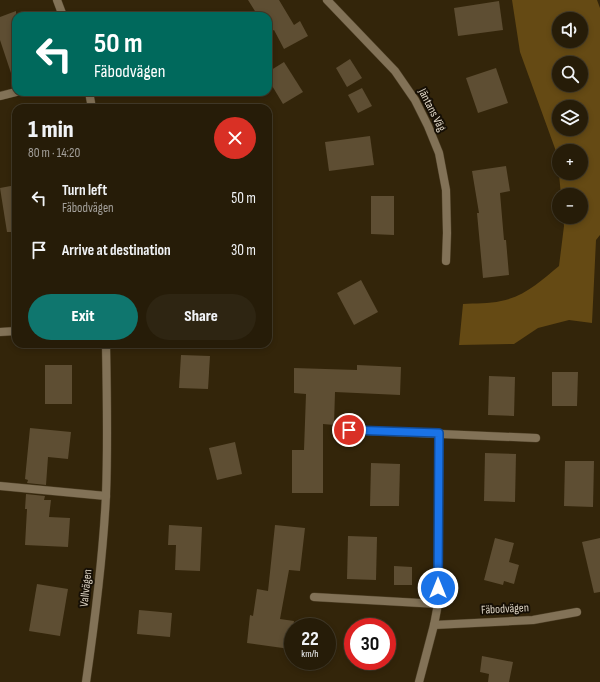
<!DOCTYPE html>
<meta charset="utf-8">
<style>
body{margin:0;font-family:"Sofia Sans Condensed",sans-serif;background:#2e2512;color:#f1f3f6;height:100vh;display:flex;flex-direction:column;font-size:15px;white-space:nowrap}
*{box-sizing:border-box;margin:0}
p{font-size:13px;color:#a4a19c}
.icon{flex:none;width:22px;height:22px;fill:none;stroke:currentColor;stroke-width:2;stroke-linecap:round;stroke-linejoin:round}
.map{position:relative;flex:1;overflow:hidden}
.sheet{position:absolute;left:12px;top:104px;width:260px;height:244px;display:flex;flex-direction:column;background:#261c08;border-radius:12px;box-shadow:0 2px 6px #0003,0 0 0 1px #423a29}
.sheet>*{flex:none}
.banner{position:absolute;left:12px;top:12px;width:260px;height:84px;border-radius:12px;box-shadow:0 2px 6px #0003,0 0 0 1px #423a29;background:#00695c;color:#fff;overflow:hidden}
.buttons{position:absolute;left:552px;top:12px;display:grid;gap:8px}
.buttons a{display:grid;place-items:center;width:36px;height:36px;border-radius:50%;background:#261c08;box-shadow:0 2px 6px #0003,0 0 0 1px #423a29;font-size:20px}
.speed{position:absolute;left:284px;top:618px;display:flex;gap:8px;font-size:20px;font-weight:700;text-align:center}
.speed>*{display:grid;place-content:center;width:52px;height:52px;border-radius:50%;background:#261c08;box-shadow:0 2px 6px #0003,0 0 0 1px #423a29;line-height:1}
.speed small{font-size:10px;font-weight:400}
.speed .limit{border:6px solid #d22;background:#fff;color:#111}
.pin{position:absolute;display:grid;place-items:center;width:34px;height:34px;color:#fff;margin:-17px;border:2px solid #fff;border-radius:50%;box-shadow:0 1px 4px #0007}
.me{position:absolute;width:44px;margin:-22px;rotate:0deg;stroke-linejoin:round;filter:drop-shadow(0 0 3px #0008)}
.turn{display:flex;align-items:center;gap:14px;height:84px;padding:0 16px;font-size:18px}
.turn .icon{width:52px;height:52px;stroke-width:2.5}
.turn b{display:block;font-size:28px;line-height:34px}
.round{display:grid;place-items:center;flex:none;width:42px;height:42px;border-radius:21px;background:#2e2512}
.summary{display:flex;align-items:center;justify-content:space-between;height:68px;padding:0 16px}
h1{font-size:24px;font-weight:800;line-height:30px}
.cta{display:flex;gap:8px;margin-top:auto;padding:8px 16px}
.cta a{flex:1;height:46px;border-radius:24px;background:#0f766e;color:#fff;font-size:16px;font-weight:800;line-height:46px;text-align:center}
.cta a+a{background:#2e2512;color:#f1f3f6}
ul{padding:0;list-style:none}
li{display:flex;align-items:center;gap:12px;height:52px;padding:0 16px}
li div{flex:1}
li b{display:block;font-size:15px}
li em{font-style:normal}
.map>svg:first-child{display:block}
.forest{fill:#654a14;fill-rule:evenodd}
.building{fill:#5e4e33}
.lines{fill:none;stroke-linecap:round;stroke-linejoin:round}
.lane-casing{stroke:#4f4128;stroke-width:9}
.street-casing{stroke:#4f4128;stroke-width:9}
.lane{stroke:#827257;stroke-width:8}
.street{stroke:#827257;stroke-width:8}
.route-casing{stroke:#114b97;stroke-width:10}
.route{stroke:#1a73e8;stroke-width:7}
.labels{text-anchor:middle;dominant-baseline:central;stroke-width:4;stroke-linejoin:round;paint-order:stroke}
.street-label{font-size:12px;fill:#dfd6c6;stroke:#160f05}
</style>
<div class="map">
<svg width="600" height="682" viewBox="0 0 600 682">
<rect width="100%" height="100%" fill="#33250a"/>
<!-- forest -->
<path class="forest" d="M512 0H597L600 8V235L596 240 592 323 569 320 538 328 514 344 459 345 463 304C475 303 489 304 501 301 524 297 542 280 559 266L564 226 563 217H581V195H561L557 154 520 52ZM559 19H581V41H559ZM559 63H581V85H559ZM559 107H581V129H559ZM559 151H581V173H559Z"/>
<!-- building -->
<g class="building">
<path d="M248 0H279L294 25 300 21 308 36 284 49 274 30 268 33V16H258Z"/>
<path d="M499 1 503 30 458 36 454 8Z"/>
<path d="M16 11V79H13L0 40V17Z"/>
<path d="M350 59 362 78 347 87 336 68Z"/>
<path d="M284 62 303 92 283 104 268 79V72Z"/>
<path d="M496 68 508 103 478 113 466 78Z"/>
<path d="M362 88 372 106 358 113 348 95Z"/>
<path d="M370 136 374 165 329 171 325 142Z"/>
<path d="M506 166 510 191 500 193 504 240H506L509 275 483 278 477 213H479L472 171Z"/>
<path d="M16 185V232H7L0 188Z"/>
<path d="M371 196H394V235L371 234Z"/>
<path d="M361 280 378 312 354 325 337 293Z"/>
<path d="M181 355 210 356 208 389 179 388Z"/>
<rect x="45" y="365" width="27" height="39"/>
<path d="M357 365 401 367 400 395 335 392 334 425 323 424V493H292V450H304L306 394 294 393V368L357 370Z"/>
<path d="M552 372H578L577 406H552Z"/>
<path d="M489 376 515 377 514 416 488 415Z"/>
<path d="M30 428 71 432 68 459 48 457 46 485 27 483 28 480 25 479Z"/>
<path d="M235 442 242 474 217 480 209 448Z"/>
<path d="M485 453 516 454 515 502 484 501Z"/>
<path d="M565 461H594L593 507 564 506Z"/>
<path d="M371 463 400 464 399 506H370Z"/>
<path d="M26 494 45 496 44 500H51L49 517 70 518 68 547 25 545 27 509H25Z"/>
<path d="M169 525 202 527 200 571 175 570 176 545H168Z"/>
<path d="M275 525 305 528 300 571 289 570 280 619 294 621 290 649 247 643 250 615 253 616 257 589 268 591Z"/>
<path d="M348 536 377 537 376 580 347 579Z"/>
<path d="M495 538 514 543 509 562 519 565 514 584 504 581 503 585 484 580Z"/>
<path d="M600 538V592L594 593 582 542Z"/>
<path d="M394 566 412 567V585H394Z"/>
<path d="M37 584 68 589 60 636 29 631Z"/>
<path d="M139 610 172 613 170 637 137 634Z"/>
<path d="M482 656 513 662 509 682H488L489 674 480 672Z"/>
</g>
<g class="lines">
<!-- lane casing -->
<g class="lane-casing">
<g id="lane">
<path d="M0 96 16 92"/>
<path d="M0 332 16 331"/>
<path d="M349 430 536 438"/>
<path d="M0 486 106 496"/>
<path d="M314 597 438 604"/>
<path d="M434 625 533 620 577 612"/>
</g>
</g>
<!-- street casing -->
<g class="street-casing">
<g id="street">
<path d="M57 0 63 16"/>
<path d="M327 0 395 71 415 100 428 126 439 153 446 190 447 233 446 261"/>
<path d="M89 92 92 108"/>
<path d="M86 682C95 620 103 558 106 495 108 445 107 394 106 344"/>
<path d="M419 682 434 625 438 604 439 433"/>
</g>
</g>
<!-- lane -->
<use href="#lane" class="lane"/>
<!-- street -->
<use href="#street" class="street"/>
</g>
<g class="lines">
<!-- route casing -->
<g class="route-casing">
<path id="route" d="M349 430 439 433 438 588"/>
</g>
<!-- route -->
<use href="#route" class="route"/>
</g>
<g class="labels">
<!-- street labels -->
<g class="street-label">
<text transform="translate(432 110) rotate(63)">Jäntans Väg</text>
<text transform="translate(86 588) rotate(-84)">Vallvägen</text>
<text transform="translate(505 609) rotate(-3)">Fäbodvägen</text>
</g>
</g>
</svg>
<div class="buttons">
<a><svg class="icon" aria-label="sound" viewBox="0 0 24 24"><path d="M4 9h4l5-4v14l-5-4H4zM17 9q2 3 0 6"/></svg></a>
<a><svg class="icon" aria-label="search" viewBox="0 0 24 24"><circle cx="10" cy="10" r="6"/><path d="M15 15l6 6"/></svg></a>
<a><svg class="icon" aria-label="layers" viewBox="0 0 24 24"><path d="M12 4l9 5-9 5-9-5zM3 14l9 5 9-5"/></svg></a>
<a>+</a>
<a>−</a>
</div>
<div class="speed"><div>22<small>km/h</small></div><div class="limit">30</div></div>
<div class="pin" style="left:349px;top:430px;background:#d93025"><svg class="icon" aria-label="arrive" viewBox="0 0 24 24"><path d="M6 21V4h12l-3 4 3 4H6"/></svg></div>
<svg class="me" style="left:438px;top:588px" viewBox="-20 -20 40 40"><circle r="17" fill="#1a73e8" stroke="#fff" stroke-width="3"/><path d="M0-11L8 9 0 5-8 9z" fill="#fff"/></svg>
<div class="banner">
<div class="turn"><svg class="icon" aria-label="left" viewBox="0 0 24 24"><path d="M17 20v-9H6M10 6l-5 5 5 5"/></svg><div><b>50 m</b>Fäbodvägen</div></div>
</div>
<section class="sheet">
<div class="summary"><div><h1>1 min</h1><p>80 m · 14:20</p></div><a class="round" style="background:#d93025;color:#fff"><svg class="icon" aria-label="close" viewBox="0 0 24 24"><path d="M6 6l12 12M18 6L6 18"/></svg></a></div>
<ul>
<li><svg class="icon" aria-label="left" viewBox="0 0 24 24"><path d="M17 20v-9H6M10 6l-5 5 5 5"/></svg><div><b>Turn left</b><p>Fäbodvägen</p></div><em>50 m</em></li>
<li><svg class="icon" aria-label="arrive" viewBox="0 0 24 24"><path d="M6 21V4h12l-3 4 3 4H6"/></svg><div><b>Arrive at destination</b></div><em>30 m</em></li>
</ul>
<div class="cta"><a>Exit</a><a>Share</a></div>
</section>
</div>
